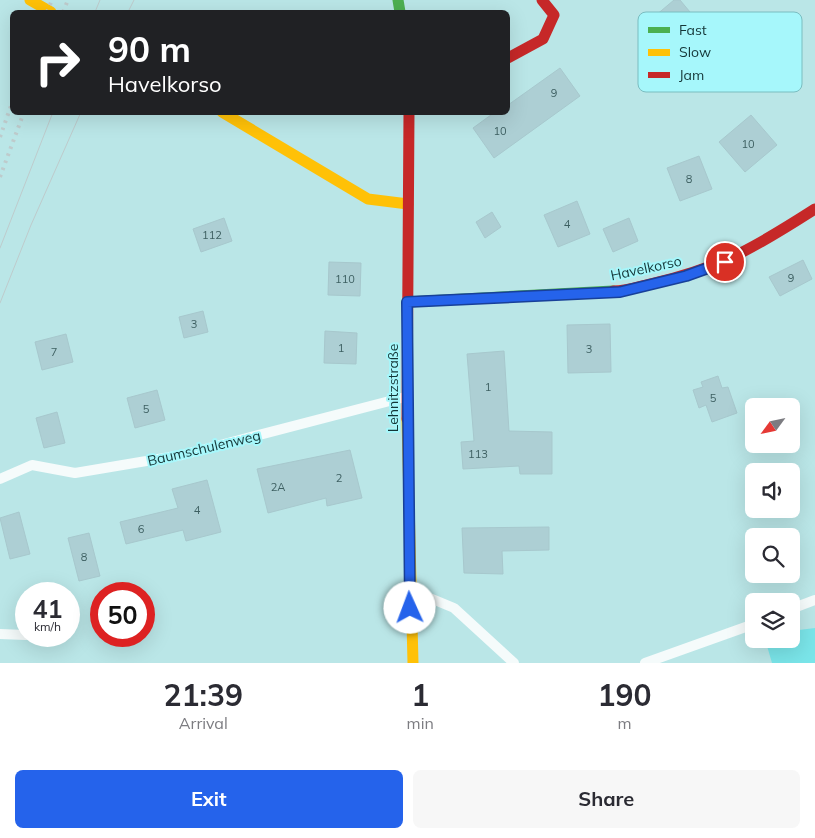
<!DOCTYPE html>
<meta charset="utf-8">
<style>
body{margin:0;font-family:Mulish,sans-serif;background:#f7f7f7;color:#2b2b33;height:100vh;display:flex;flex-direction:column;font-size:19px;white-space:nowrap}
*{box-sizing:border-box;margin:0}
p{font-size:16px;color:#7c7c81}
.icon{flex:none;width:28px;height:28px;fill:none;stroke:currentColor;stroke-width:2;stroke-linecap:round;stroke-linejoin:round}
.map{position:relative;height:663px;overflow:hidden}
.drawer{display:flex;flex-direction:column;background:#fff;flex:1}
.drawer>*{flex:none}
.banner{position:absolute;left:10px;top:10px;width:500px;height:105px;border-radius:8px;box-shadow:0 5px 20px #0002;background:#202124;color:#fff;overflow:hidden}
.needle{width:32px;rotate:237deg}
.fabs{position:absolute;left:745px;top:398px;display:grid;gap:10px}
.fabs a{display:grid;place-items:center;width:55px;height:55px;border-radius:8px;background:#fff;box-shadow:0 5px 20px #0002;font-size:25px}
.speed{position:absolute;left:15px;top:582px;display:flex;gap:10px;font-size:25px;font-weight:700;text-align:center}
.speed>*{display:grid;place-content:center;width:65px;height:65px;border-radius:50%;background:#fff;box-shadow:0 5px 20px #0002;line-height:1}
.speed small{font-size:12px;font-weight:400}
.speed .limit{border:8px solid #d22;background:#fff;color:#111}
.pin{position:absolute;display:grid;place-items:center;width:42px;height:42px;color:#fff;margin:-21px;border:2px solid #fff;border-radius:50%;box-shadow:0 1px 5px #0007}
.me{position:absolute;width:55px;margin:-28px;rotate:358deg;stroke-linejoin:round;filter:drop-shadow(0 0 4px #0008)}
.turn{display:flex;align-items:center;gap:18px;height:105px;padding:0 15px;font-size:22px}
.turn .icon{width:65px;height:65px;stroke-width:2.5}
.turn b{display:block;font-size:35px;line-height:42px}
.eta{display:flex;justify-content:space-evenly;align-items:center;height:85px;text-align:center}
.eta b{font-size:30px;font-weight:700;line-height:35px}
.cta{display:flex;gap:10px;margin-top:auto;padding:10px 15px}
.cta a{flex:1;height:58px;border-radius:8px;background:#2563eb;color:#fff;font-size:20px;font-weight:700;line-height:58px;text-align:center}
.cta a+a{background:#f7f7f7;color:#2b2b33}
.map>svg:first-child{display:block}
.water{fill:#7ae5e9}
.building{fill:#adcfd4;stroke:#a7c8cd}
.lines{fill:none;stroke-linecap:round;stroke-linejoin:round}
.lane{stroke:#f5fbfb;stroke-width:10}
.fast{stroke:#4caf50;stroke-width:11}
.slow{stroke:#ffc107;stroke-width:11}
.jam{stroke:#c62828;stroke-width:11}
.tram{stroke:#becbcc;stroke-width:1}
.rail{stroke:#becbcc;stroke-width:4;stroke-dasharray:2.5 5;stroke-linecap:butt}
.route-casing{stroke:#184099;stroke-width:12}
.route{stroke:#2563eb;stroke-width:9}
.labels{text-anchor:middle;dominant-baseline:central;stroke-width:4;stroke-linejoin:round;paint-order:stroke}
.number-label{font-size:11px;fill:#3d5f61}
.street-label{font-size:14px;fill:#143637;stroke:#a6f7fb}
.key{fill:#a6f7fb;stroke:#7abdc0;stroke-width:1}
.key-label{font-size:14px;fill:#143637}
</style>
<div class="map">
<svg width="815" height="663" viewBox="0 0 815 663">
<rect width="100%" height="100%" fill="#bae6e7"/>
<!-- water -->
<path class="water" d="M815 628V663H772L765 639H791V631Z"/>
<!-- building -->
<g class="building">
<path d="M674 0H680L695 18 667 42 649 21Z"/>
<path d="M560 68 580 96 494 158 473 128 495 112H508V105Z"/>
<path d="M751 115 777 145 745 172 719 142Z"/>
<path d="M699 156 712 189 680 201 667 168Z"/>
<path d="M577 201 590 234 558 247 544 215Z"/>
<path d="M492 212 501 227 485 238 476 222Z"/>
<path d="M224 218 232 241 201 252 193 229Z"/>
<path d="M629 218 638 241 613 252 603 229Z"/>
<path d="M803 260 812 279 780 296 769 277Z"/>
<path d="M329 262 361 263 360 296 328 295Z"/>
<path d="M203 311 208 332 184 338 179 317Z"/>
<path d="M610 324 611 372 568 373 567 325Z"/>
<path d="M325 331 357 333 356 364 324 363Z"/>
<path d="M66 334 73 362 42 370 35 342Z"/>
<path d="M504 351 509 431 552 432V474H520L519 466 463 469 461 442 474 441 467 354Z"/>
<path d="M718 376 722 388 728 387 737 413 712 422 706 405 699 408 693 390 703 387 701 382Z"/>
<path d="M157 390 165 420 135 428 127 398Z"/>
<path d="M57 412 65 443 44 448 36 418Z"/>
<path d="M350 450 362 498 327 506 326 498 268 513 257 469Z"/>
<path d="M207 480 221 532 186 541 183 530 126 544 120 522 178 508 172 489Z"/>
<path d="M19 512 30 554 10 559 0 518Z"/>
<path d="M549 527V550L502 551 503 574 464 573 462 528Z"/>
<path d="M89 533 100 576 79 581 68 538Z"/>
</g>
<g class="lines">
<!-- lane -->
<g class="lane">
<path d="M0 479 32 465 75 473 182 455 405 397"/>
<path d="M413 591 454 608 514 663"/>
<path d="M791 609 815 600"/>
<path d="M0 634 26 635"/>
<path d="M645 663 754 624"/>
</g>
<!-- fast -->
<g class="fast">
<path d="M398 0 400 12"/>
<path d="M407 302 613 291"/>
</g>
<!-- slow -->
<g class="slow">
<path d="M30 0 51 12"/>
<path d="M222 112 368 199 408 204"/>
<path d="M407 419 413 663"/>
</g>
<!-- jam -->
<g class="jam">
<path d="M508 58 543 39 554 15 542 0"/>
<path d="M613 291C627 291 641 286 654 283 721 268 759 245 815 209"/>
<path d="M407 419 409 112"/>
</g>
<!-- tram -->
<g class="tram">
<path d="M95 12 100 0"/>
<path d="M128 12 134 0"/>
<path d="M0 248 53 112"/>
<path d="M0 303 31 225 81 112"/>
</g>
<!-- rail -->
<g class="rail">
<path d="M47 12 52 0"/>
<path d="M63 12 68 0"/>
<path d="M0 137 12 103"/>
<path d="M0 177 24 112"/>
</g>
</g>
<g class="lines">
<!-- route casing -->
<g class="route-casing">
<path id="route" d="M410 608 407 302 620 292 686 276 725 262"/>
</g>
<!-- route -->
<use href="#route" class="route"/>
</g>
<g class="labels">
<!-- number labels -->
<g class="number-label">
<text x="554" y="93">9</text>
<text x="500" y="131">10</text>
<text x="748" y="144">10</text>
<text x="689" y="179">8</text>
<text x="567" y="224">4</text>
<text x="212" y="235">112</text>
<text x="791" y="278">9</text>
<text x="345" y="279">110</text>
<text x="194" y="324">3</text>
<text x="341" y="348">1</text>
<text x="589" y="349">3</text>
<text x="54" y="352">7</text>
<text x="488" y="387">1</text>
<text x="713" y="398">5</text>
<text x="146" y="409">5</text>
<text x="478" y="454">113</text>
<text x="339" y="478">2</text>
<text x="278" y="487">2A</text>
<text x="197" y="510">4</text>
<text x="141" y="529">6</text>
<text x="84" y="557">8</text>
</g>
<!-- street labels -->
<g class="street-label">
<text transform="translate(646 268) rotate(-12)">Havelkorso</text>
<text transform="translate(393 388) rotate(-90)">Lehnitzstraße</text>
<text transform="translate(204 448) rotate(-13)">Baumschulenweg</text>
</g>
</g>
<!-- legend -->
<rect x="638" y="12" width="164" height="80" rx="8" class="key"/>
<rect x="648" y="27" width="22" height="6" fill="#4caf50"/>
<rect x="648" y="49" width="22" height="7" fill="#ffc107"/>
<rect x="648" y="72" width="22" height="6" fill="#c62828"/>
<g class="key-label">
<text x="679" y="35">Fast</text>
<text x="679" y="57">Slow</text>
<text x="679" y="80">Jam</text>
</g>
</svg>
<div class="fabs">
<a><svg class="needle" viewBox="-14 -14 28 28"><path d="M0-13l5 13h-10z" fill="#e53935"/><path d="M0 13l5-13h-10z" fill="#7c7c81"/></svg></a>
<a><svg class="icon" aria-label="sound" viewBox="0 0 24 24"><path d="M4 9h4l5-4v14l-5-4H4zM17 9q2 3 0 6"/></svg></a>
<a><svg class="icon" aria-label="search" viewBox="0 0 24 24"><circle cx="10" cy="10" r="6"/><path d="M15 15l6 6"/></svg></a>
<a><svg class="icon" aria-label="layers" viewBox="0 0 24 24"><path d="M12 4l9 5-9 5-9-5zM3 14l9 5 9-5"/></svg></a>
</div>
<div class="speed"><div>41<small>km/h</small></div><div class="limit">50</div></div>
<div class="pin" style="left:725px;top:262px;background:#d93025"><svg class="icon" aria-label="arrive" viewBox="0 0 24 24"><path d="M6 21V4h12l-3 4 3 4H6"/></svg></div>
<svg class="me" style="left:410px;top:608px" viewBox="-20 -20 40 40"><circle r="19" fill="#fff"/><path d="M0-13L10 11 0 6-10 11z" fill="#2563eb"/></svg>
<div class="banner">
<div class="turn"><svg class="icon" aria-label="right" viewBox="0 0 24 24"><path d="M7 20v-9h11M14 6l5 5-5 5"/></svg><div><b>90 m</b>Havelkorso</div></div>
</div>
</div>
<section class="drawer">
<div class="eta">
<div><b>21:39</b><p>Arrival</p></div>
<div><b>1</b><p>min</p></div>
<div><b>190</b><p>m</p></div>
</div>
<div class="cta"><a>Exit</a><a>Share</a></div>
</section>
